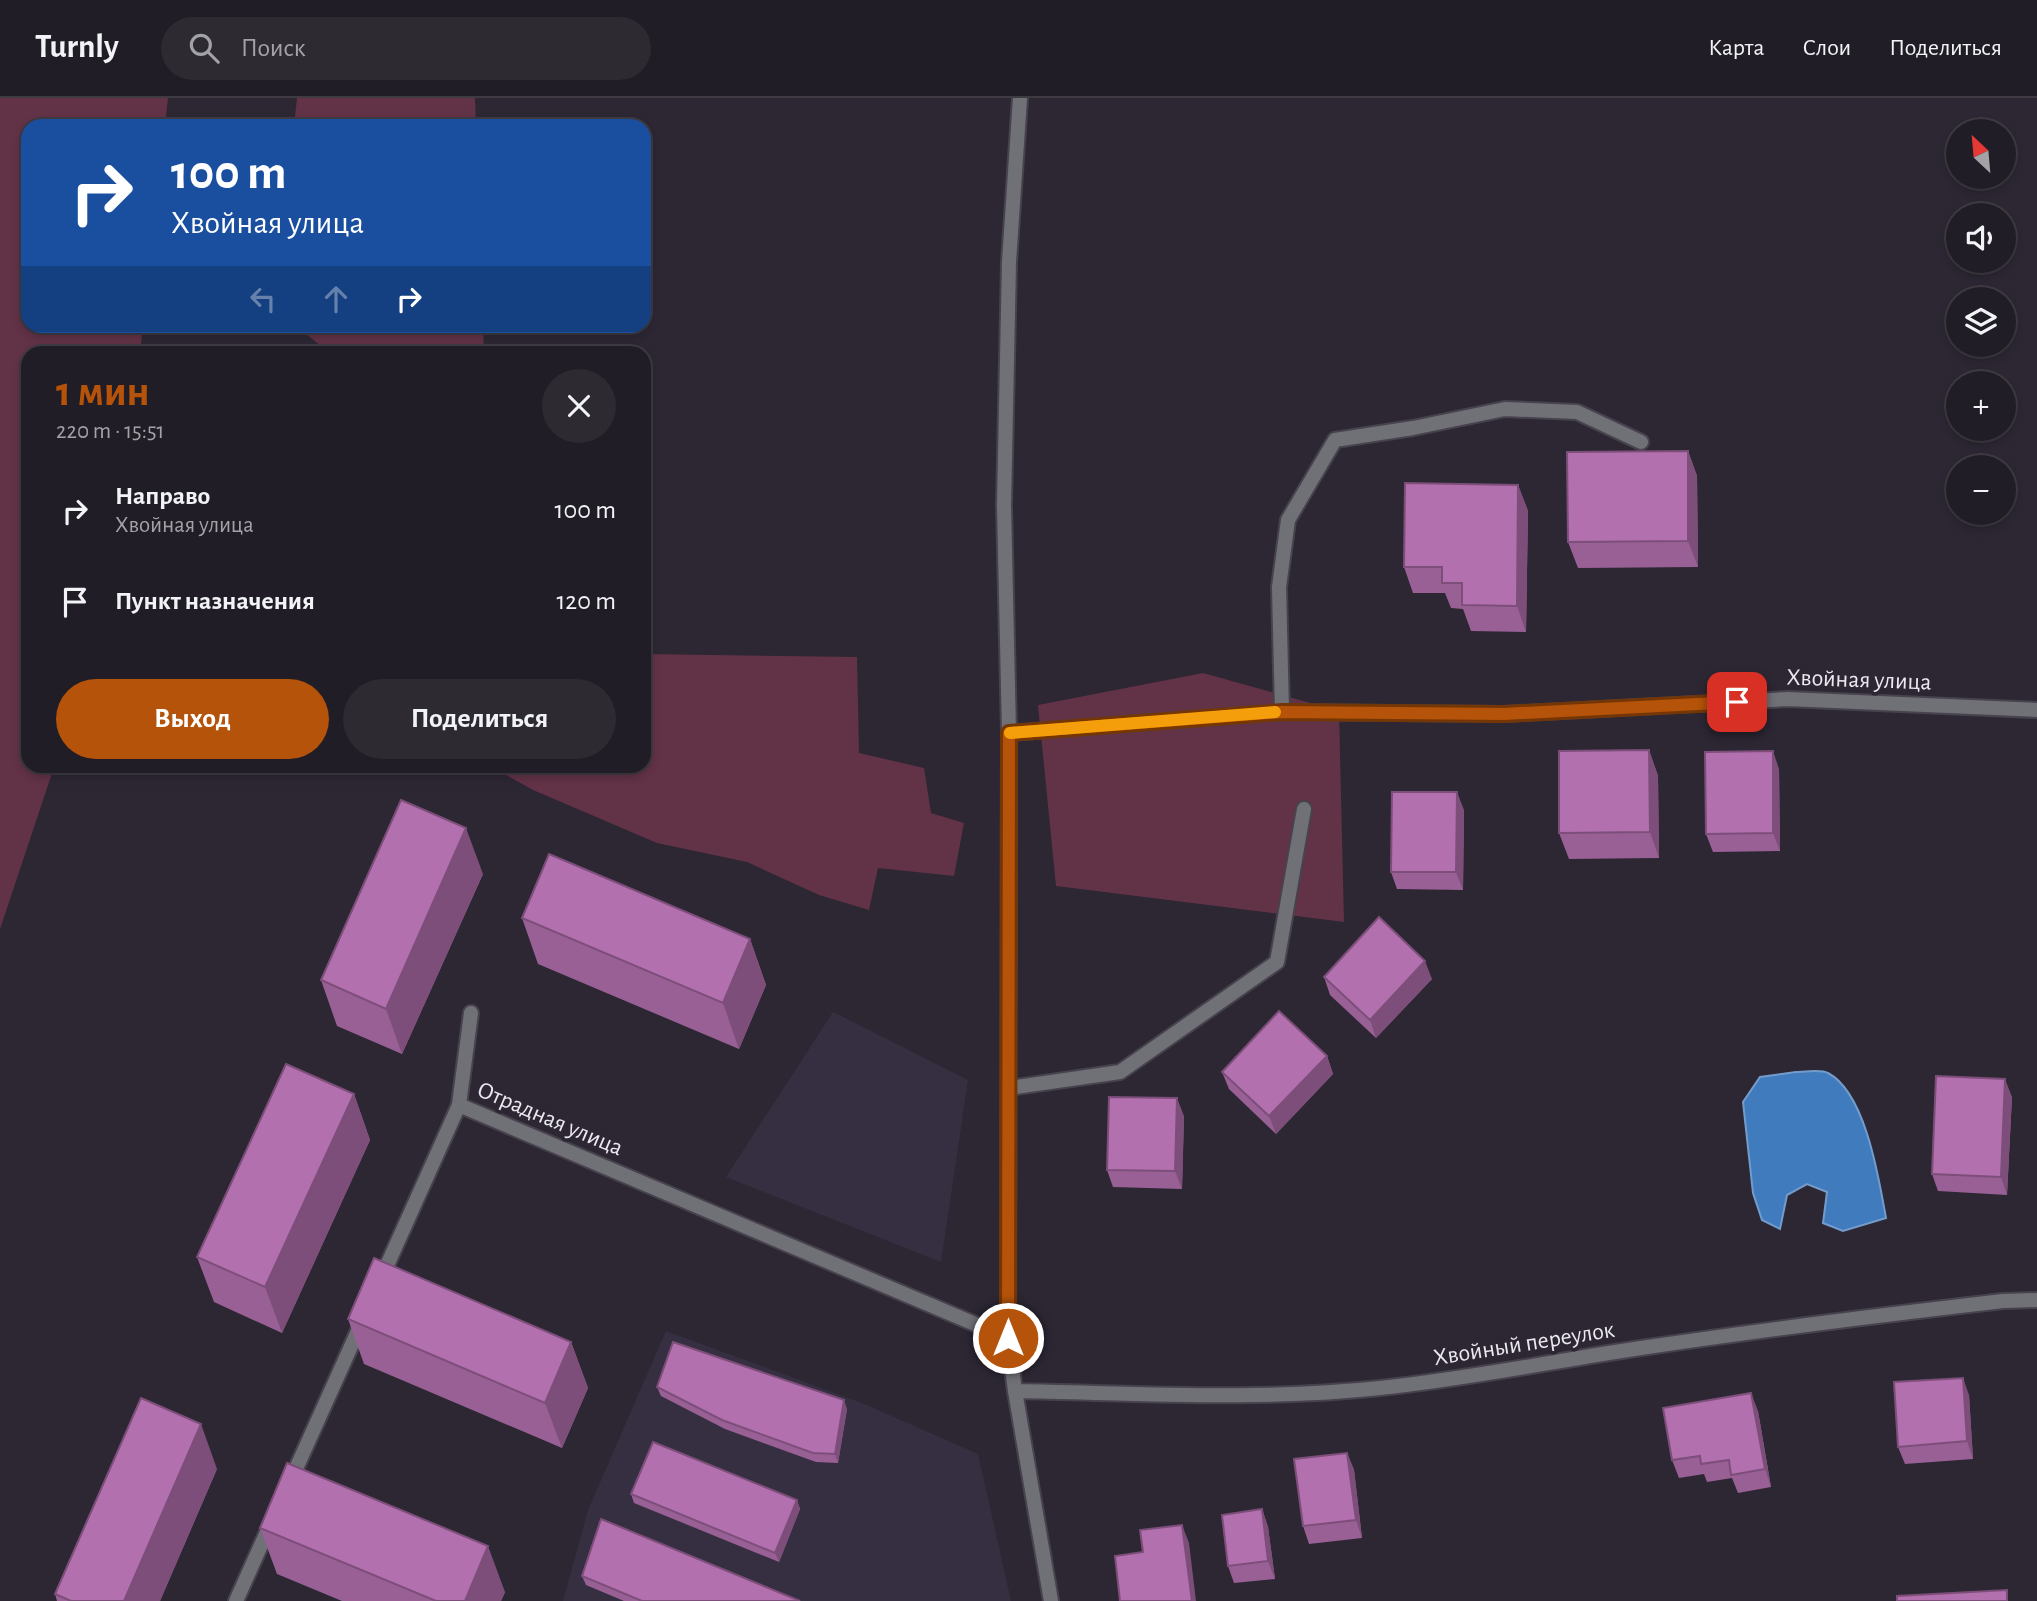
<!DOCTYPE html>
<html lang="ru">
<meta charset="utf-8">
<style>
body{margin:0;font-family:"Alegreya Sans",sans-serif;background:#2d2a32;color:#f1f3f6;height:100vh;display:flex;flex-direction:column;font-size:26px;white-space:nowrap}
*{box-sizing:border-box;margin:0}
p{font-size:23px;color:#a2a2a7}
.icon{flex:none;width:38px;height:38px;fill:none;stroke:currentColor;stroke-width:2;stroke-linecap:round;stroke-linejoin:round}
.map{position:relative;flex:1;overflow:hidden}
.drawer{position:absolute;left:21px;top:248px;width:630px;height:427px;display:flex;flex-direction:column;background:#211d26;border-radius:21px;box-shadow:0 4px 10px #0003,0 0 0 2px #3e3b43}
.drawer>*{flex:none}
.top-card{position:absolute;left:21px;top:21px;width:630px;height:214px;border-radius:21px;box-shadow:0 4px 10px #0003,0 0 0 2px #3e3b43;background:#1a4fa0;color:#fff;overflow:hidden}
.needle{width:46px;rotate:334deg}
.buttons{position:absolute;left:1946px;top:21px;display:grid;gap:14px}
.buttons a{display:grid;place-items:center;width:70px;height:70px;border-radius:50%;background:#211d26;box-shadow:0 4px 10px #0003,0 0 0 2px #3e3b43;font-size:35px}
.pin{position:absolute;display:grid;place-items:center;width:60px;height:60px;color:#fff;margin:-30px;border-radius:14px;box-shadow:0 4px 10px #0006}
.me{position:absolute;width:77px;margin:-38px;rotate:0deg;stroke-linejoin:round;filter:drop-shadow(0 0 5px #0008)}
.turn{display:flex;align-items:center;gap:24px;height:147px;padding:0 35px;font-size:32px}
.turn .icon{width:91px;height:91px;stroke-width:2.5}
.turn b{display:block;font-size:49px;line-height:60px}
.lanes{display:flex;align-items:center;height:66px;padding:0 35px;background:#0003;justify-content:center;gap:35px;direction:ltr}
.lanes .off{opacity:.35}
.round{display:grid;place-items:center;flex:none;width:74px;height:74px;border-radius:37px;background:#2d2a32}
.headline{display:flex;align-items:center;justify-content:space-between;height:119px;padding:0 35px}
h1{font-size:42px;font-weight:700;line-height:52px;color:#b45309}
.button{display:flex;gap:14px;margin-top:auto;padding:14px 35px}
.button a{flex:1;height:80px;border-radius:42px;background:#b45309;color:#fff;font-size:28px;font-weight:700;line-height:80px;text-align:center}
.button a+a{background:#2d2a32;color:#f1f3f6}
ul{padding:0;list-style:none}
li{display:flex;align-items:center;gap:21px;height:91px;padding:0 35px}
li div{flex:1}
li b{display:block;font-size:26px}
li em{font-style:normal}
header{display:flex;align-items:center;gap:42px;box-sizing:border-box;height:98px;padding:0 35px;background:#211d26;border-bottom:2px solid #3e3b43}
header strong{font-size:33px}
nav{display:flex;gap:38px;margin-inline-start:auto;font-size:24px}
.search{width:490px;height:63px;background:#2d2a32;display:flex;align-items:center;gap:18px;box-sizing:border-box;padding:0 24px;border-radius:38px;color:#a2a2a7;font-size:26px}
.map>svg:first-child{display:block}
.built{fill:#362f41}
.green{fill:#623247}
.water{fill:#407cbd;stroke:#739ccc;stroke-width:2}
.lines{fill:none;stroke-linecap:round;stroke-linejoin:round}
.service-casing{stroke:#47424d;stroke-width:18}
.minor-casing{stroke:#47424d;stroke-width:18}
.service{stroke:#707177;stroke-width:14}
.minor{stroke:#707177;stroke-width:14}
.wall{fill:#996096}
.shaded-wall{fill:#7d4e7a}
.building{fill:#b270af;stroke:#7d4e7a;stroke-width:2}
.route-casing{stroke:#753606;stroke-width:18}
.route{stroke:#b45309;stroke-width:12}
.slow{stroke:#f59e0b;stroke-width:12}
.labels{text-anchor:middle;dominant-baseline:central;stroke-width:7;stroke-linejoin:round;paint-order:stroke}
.street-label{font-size:24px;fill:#ebe8f0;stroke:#2c2733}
</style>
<header>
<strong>Turnly</strong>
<div class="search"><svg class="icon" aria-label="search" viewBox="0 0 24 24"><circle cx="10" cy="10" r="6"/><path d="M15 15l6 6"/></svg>Поиск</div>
<nav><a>Карта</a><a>Слои</a><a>Поделиться</a></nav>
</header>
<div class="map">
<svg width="2037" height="1503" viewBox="0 0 2037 1503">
<rect width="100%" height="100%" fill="#2c2733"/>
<!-- built -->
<g class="built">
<path d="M833 914 968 982 941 1164 726 1079Z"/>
<path d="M666 1233 862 1305 978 1356 1011 1503H563L588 1412Z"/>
</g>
<!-- green -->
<g class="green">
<path d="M0 0H168L165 28H28V228H143L140 255 28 256V668L54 669 0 831Z"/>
<path d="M297 0H475L476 28H294Z"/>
<path d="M296 228H483L484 255H330Z"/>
<path d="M644 556 857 559 859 655 924 670 931 715 964 725 954 778 878 770 869 812 819 797 747 764 657 745 533 692 492 669 644 668Z"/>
<path d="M1203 575 1339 613 1344 824 1056 788 1038 607Z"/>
</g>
<!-- water -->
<path class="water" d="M1796 974C1805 974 1821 971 1828 975 1866 995 1879 1082 1886 1120L1843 1133 1823 1125 1827 1094 1807 1086 1787 1097 1780 1131 1762 1122 1753 1095 1743 1004 1760 979Z"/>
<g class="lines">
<!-- service casing -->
<g class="service-casing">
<g id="service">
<path d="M1004 407 1009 164 1020 0"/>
<path d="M1282 614 1279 489 1288 422 1335 342 1413 330 1505 311 1577 314 1641 344"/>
<path d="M1009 990 1120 974 1277 864 1304 711"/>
<path d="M459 1007 471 915"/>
</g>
</g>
<!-- minor casing -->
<g class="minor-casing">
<g id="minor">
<path d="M1004 407 1009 635 1008 1240 1015 1293 1051 1503"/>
<path d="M1009 635 1282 614 1504 616 1788 601 2037 612"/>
<path d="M380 1183 459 1007 1008 1240"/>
<path d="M1015 1293C1136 1295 1258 1303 1380 1290 1468 1281 1554 1263 1641 1250 1761 1232 1882 1217 2003 1203L2037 1202"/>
<path d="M290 1384 362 1224"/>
<path d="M236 1503 271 1425"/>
</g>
</g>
<!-- service -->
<use href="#service" class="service"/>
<!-- minor -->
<use href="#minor" class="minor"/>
</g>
<!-- wall -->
<g class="wall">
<path d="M1688 353 1697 378 1698 469 1578 470 1568 444Z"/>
<path d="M1518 387 1528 413 1526 534 1471 533 1463 511 1451 510 1445 495H1413L1404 469Z"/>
<path d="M1649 652 1658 678 1659 760 1569 761 1559 735Z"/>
<path d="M1779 671 1780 753 1713 754 1706 736Z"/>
<path d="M1464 712 1463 792 1397 791 1391 774Z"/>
<path d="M483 776 402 956 337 928 321 882Z"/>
<path d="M522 820 750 841 766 887 739 951 538 866Z"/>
<path d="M1324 879 1432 881 1376 940 1330 897Z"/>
<path d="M1327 958 1333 976 1276 1036 1229 991 1222 974Z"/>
<path d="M354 996 370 1042 282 1235 214 1204 197 1159Z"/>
<path d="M2012 999 2007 1097 1938 1093 1932 1076Z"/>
<path d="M1184 1018 1182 1091 1113 1089 1107 1072Z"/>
<path d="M348 1221 571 1244 588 1290 562 1350 364 1266Z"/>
<path d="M657 1289 847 1311 838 1365 816 1364 725 1331 661 1298Z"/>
<path d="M1969 1297 1973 1361 1905 1366 1898 1349Z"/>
<path d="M1758 1313 1771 1389 1738 1395 1732 1380 1707 1384 1704 1376 1679 1380 1672 1362Z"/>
<path d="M1347 1355 1354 1372 1362 1440 1309 1446 1303 1428Z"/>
<path d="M217 1371 160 1503H57L55 1496Z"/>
<path d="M631 1396 797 1402 800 1411 779 1464 634 1405Z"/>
<path d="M1262 1411 1268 1429 1275 1481 1234 1485 1228 1468Z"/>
<path d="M260 1430 505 1494 501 1503H342L277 1476Z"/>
<path d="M582 1478 800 1503H624L586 1487Z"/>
</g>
<!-- shaded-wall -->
<g class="shaded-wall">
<path d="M1688 353 1697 378 1698 469 1688 443Z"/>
<path d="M1518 387 1528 413 1526 534 1517 508Z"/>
<path d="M1649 652 1658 678 1659 760 1650 734Z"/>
<path d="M1773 653 1779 671 1780 753 1773 735Z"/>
<path d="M1457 694 1464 712 1463 792 1456 774Z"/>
<path d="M466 730 483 776 402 956 386 911Z"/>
<path d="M750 841 766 887 739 951 723 905Z"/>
<path d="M1425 863 1432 881 1376 940 1370 922Z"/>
<path d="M1327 958 1333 976 1276 1036 1269 1018Z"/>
<path d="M2005 981 2012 999 2007 1097 2001 1079Z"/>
<path d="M354 996 370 1042 282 1235 265 1189Z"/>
<path d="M1177 1000 1184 1018 1182 1091 1175 1073Z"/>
<path d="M571 1244 588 1290 562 1350 545 1305Z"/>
<path d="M1963 1280 1969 1297 1973 1361 1967 1343Z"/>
<path d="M1751 1295 1758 1313 1771 1389 1765 1371Z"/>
<path d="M844 1302 847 1311 838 1365 835 1356Z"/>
<path d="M201 1326 217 1371 160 1503H124Z"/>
<path d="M1347 1355 1354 1372 1362 1440 1356 1422Z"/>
<path d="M797 1402 800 1411 779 1464 775 1455Z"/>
<path d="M1262 1411 1268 1429 1275 1481 1268 1463Z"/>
<path d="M1182 1427 1189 1445 1196 1503H1192Z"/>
<path d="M488 1448 505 1494 501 1503H465Z"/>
</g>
<!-- building -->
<g class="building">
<path d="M1688 353V443L1568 444 1567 354Z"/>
<path d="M1405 385 1518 387 1517 508 1462 507V485H1442V469H1404Z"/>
<path d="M1649 652 1650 734 1559 735V653Z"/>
<path d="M1773 653V735L1706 736 1705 654Z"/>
<path d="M1392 694H1457L1456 774H1391Z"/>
<path d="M401 702 466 730 386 911 321 882Z"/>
<path d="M549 756 750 841 723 905 522 820Z"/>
<path d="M1379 819 1425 863 1370 922 1324 879Z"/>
<path d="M1279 913 1327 958 1269 1018 1222 974Z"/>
<path d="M286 966 354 996 265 1189 197 1159Z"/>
<path d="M1936 978 2005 981 2001 1079 1932 1076Z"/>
<path d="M1109 999 1177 1000 1175 1073 1107 1072Z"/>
<path d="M374 1160 571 1244 545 1305 348 1221Z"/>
<path d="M673 1244 844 1302 835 1356 813 1355 722 1322 657 1289Z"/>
<path d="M1963 1280 1967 1343 1898 1349 1894 1284Z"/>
<path d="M1751 1295 1765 1371 1731 1377 1729 1362 1701 1366 1700 1358 1672 1362 1663 1310Z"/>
<path d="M141 1300 201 1326 124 1503H71L55 1496Z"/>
<path d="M653 1344 797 1402 775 1455 631 1396Z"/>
<path d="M1347 1355 1356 1422 1303 1428 1294 1361Z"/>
<path d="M287 1365 488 1448 465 1503H436L260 1430Z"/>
<path d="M1262 1411 1268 1463 1228 1468 1222 1417Z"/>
<path d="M601 1421 800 1503H642L582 1478Z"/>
<path d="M1182 1427 1192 1503H1120L1115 1458 1143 1454 1140 1432Z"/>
<path d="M2007 1492V1503H1897V1498Z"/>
</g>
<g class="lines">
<!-- route casing -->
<g class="route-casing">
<path id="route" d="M1008 1240 1009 635 1282 614 1504 616 1737 604"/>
</g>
<!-- route -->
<use href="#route" class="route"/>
<!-- slow -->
<path class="slow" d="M1010 635 1275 614"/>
</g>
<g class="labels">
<!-- street labels -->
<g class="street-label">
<text transform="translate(1859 582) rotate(2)">Хвойная улица</text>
<text transform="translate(550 1021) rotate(23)">Отрадная улица</text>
<text transform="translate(1524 1246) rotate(-9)">Хвойный переулок</text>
</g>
</g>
</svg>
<div class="buttons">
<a><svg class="needle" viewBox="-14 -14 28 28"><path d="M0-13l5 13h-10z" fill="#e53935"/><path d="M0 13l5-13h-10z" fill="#a2a2a7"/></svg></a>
<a><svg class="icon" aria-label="sound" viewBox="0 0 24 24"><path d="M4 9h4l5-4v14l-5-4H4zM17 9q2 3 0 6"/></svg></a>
<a><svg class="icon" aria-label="layers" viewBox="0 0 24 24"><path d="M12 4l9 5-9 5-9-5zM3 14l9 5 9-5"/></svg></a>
<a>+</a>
<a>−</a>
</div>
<div class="pin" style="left:1737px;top:604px;background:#d93025"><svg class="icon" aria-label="arrive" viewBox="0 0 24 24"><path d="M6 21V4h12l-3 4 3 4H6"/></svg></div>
<svg class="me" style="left:1008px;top:1240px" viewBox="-20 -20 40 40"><circle r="17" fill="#b45309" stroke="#fff" stroke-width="3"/><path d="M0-11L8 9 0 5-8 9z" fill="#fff"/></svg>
<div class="top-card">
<div class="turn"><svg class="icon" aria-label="right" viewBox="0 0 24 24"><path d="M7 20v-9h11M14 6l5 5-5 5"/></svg><div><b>100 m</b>Хвойная улица</div></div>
<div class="lanes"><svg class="icon off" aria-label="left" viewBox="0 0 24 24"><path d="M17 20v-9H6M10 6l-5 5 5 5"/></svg><svg class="icon off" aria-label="ahead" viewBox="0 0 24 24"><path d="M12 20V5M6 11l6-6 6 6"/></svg><svg class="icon" aria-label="right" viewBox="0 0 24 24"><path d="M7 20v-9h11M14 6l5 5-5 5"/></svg></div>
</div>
<section class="drawer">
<div class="headline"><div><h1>1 мин</h1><p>220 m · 15:51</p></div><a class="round"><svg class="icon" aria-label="close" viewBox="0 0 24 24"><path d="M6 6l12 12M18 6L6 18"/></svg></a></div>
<ul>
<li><svg class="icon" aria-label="right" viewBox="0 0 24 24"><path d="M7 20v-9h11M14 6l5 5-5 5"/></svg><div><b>Направо</b><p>Хвойная улица</p></div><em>100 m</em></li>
<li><svg class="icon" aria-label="arrive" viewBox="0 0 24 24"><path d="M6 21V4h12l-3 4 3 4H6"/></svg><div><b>Пункт назначения</b></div><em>120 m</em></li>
</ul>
<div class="button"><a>Выход</a><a>Поделиться</a></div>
</section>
</div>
